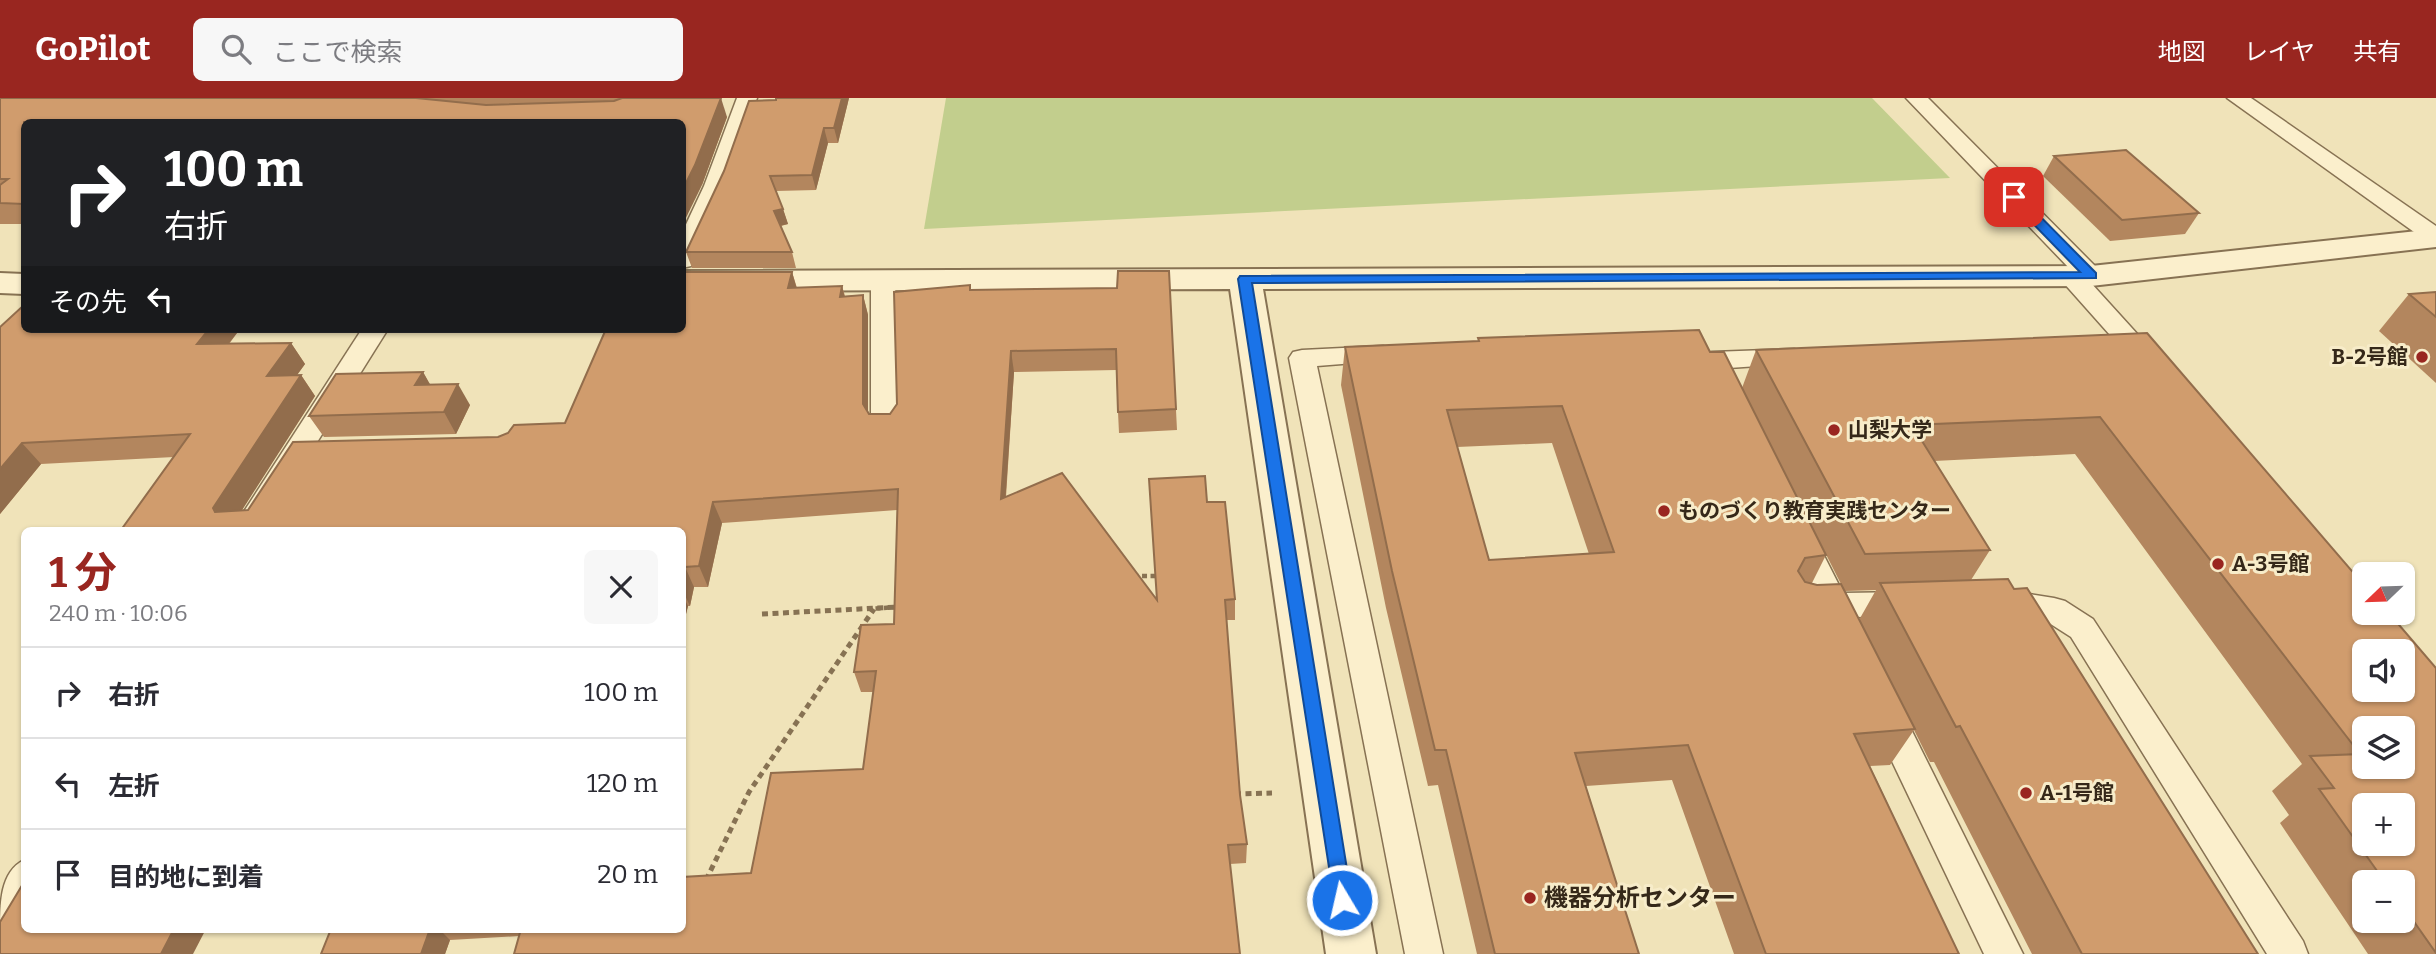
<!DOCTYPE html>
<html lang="ja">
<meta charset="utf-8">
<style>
body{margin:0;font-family:Bitter,"Noto Sans JP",serif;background:#f7f7f7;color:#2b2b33;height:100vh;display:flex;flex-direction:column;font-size:26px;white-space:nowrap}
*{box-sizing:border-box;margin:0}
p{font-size:23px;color:#7c7c81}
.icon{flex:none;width:38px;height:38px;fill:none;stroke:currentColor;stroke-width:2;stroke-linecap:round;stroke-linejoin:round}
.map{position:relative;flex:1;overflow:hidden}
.panel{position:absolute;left:21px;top:429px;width:665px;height:406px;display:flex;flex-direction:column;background:#fff;border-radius:10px;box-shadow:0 2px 5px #0004}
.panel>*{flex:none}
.banner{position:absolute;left:21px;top:21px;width:665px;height:214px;border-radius:10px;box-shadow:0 2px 5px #0004;background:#202124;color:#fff;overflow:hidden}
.needle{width:46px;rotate:247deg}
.tools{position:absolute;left:2352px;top:464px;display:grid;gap:14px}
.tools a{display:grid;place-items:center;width:63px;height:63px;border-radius:10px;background:#fff;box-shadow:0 2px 5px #0004;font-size:35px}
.pin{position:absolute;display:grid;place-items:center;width:60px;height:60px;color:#fff;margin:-30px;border-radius:14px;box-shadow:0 4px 10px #0006}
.me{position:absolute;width:77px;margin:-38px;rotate:351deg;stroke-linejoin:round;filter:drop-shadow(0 0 5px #0008)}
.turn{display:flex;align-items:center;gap:24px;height:147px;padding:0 28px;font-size:32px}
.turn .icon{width:91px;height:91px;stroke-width:2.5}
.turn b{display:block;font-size:49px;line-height:60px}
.then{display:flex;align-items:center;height:66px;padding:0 28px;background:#0003;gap:14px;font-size:26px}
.round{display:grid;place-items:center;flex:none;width:74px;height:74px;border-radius:10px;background:#f7f7f7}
.summary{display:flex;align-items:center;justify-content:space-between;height:119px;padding:0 28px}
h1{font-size:42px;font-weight:700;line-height:52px;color:#992620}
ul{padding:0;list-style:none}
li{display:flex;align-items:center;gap:21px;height:91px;padding:0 28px;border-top:2px solid #e1e1e2}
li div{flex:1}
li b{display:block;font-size:26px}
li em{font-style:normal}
header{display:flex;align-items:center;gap:42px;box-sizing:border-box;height:98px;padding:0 35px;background:#992620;color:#fff}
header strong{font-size:33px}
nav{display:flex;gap:38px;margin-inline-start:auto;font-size:24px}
.search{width:490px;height:63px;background:#f7f7f7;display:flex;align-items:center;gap:18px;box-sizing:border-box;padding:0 24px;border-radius:10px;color:#7c7c81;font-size:26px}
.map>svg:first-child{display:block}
.green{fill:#c2ce8d}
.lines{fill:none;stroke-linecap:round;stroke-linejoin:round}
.service-casing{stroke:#877253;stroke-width:3}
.minor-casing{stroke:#877253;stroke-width:4}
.path-far1{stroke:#877253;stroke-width:4.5;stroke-dasharray:5 3.5;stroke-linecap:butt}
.path{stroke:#877253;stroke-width:5;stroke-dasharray:6 4.5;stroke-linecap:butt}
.service{fill:#fbefcc;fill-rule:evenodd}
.minor{fill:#fbefcc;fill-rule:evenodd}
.wall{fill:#b3865e;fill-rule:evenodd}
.shaded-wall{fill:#926d4c}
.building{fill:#d09c6d;stroke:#926d4c;stroke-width:2;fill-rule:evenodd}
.route{fill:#1a73e8;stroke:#114b97;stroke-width:2}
.poi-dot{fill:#992620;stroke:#f7ecc9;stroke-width:2.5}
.labels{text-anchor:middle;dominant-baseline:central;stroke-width:6;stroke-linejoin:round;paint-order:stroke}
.poi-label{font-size:21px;font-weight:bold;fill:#352819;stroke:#f7ecc9;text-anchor:start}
.near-poi-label{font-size:24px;font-weight:bold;fill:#352819;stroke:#f7ecc9;text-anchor:start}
</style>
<header>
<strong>GoPilot</strong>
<div class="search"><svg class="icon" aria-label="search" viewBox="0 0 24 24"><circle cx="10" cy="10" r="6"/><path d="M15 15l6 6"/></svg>ここで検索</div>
<nav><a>地図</a><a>レイヤ</a><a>共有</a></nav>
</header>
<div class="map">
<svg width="2436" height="856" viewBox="0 0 2436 856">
<rect width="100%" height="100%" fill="#f0e3b9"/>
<!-- green -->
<path class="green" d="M946 0H1872L1950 80 924 131Z"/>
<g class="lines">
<!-- service casing -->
<g class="service-casing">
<g id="service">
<path d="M737 0H757L726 88 694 163 691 168 682 170V135L704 88Z"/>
<path d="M1906 0H1928L2100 173 2103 178 2100 183 2091 185 2160 261 2164 267 2160 273 2151 276 2142 273 2062 183 2059 178 2062 173 2070 171Z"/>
<path d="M2227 0H2251L2436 128V146L2428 144Z"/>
<path d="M883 175 892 177 895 182 899 327 895 334 885 336 875 334 871 327V182L874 177Z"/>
<path d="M362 231H388L262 432H232Z"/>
<path d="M1383 248 1392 250 1396 256 1392 262 1317 268 1443 856H1405L1289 260 1293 254 1302 252Z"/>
<path d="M1794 251 1803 253 1807 259 1803 265 1729 270 1737 286 1733 292 1724 295 1715 292 1699 262 1703 256 1712 254Z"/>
<path d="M1800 429 1811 432 1843 495 1907 494 1918 497 1923 506 1918 515 1907 518 1855 519 1851 530 1840 533 1829 530 1824 520 1806 517 1801 508 1806 499 1813 497 1785 440 1789 432Z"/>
<path d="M1999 491 2054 500 2065 503 2093 521 2303 843 2308 856H2267L2071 539 2046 523 1988 512 1983 503 1988 494Z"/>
<path d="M1885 599 1897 603 2023 856H1984L1868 613 1873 603Z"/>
<path d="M24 762C27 790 30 822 0 834 0 805 0 774 24 762Z"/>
</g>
</g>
<!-- minor casing -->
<g class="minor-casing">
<g id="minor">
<path d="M2436 131V149L2091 188 1263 191 1376 856H1326L1230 191 682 193V173L2091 168Z"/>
<path d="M0 175 24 176V196L0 195Z"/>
</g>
</g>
<!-- path-far1 -->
<g class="path-far1">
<path d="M1136 482 1138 478H1160"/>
<path d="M867 511 898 509"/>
</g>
<!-- path -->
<g class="path">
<path d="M762 516 898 509"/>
<path d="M1235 696 1272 695"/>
<path d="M706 782 749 694 874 511"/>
</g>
<!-- service -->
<use href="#service" class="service"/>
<!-- minor -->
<use href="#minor" class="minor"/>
</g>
<!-- wall -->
<g class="wall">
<path d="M0 0H699L727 19 702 87 682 24H24V126H0Z"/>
<path d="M776 0H849L838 45H828L816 92 776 93 783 111 788 126 781 128 792 154 796 170H692L686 154Z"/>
<path d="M2054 58 2199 115 2185 136 2110 143 2043 78Z"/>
<path d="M1118 173H1169L1177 332 1119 335 1116 272 1014 274 1006 399 1062 375 1157 502 1149 381 1205 378 1207 404H1225L1235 501V522H1226L1240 697 1247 746 1246 765 1230 766 1240 856H514L519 838 450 842 445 856H321L331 831H682V779L751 775 771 675 863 671 873 594H861L854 574 861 527 894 526 897 412 722 425 708 489H694L690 508H688L682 532V432H121L174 359 41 366 0 416V229L24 207V231H240L229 246 291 245 305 266 297 277H301L315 298 241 413 248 412 293 344 498 339 508 335 514 327 565 325 606 231H682V174H792L797 190 842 188 845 198 863 197 868 217V315L869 316H890L897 306 894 194 970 187 971 192 1117 190Z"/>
<path d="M2436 194V285L2379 233 2409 196Z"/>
<path d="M2147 235 2364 487 2436 856H2368L2280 725 2289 717 2272 693 2302 666 2075 356 1934 363 1990 452 1971 482 2258 856H2032L1934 664H1930L1914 632 1890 667 1870 668 1959 856H1734L1672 682 1586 688 1639 856H1477L1438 687 1428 688 1386 510 1341 287 1345 249 1478 243V240L1710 254 1826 457 1812 485 1817 487 1841 486 1742 290 1756 252ZM1552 345 1589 456 1489 462 1457 349ZM1876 492 1859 522 1845 493ZM2364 784H2403V822H2364Z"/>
<path d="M423 274 430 287 470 307 456 336 324 339 309 318Z"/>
</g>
<!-- shaded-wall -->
<g class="shaded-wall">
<path d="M721 0 727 19 702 87 682 128V93Z"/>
<path d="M842 0H849L838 45 834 30Z"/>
<path d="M824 30 828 45 816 92 812 77Z"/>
<path d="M783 111 788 126 779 128 774 113Z"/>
<path d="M792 174 798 195 788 190Z"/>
<path d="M842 188 847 209 840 199Z"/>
<path d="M863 197 868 217V327L863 306Z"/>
<path d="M209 231H240L212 267 197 246Z"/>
<path d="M291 245 305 266 281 299 267 278Z"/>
<path d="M1011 253 1014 274 1004 422 1001 401Z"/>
<path d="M423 274 435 295 415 287Z"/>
<path d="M301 277 315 298 230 431 213 410Z"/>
<path d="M458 286 470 307 456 336 444 314Z"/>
<path d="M22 345 41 366 0 416V371Z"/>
<path d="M713 404 722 425 708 489 699 468Z"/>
<path d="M685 469 694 489 690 508 682 491V478Z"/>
<path d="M682 496 688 508 682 532Z"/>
<path d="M174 831H206L193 856H161Z"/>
<path d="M430 831H439L450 842 445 856H421Z"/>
</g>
<!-- building -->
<g class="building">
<path d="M0 0H416L486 7 614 3 622 0H721L695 67 682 93V24H24V106L0 105V87L8 81H0Z"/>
<path d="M776 0H842L834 30H824L812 77 770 78 783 111 774 113 792 154H686L724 73 749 3 776 2Z"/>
<path d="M2126 52 2199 115 2122 122 2054 58Z"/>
<path d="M1118 173H1169L1176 311 1118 314 1116 251 1011 253 1001 401 1062 375 1157 502 1149 381 1205 378 1207 404H1225L1235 501 1225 502 1240 697 1247 746 1228 747 1240 856H514L521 831H682V779L751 775 771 675 863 671 876 573 854 574 861 527 894 526 898 391 713 404 699 468 685 469 682 478V432H121L190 336 22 345 0 371V229L24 207V231H209L197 246 291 245 267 278 301 277 213 410 215 414 248 412 293 344 498 339 508 335 514 327 565 325 606 231H682V174H792L788 190 842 188 840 199 863 197V306L869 316H890L897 306 894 194 970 187V192L1117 190Z"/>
<path d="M2436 194V219L2409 196Z"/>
<path d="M1699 232 1710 254H1724L1826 457 1805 460 1798 473 1805 484 1817 487 1841 486 1915 631 1854 636 1959 856H1766L1688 647 1575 655 1639 856H1495L1446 652H1435L1392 473 1345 249 1479 243 1478 240ZM1562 308 1614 454 1489 462 1447 312Z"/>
<path d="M2147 235 2364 487V514H2388L2436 570V855L2403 808V784H2385L2319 691 2334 690 2310 658 2360 656 2100 319 1912 327 1990 452 1865 456 1756 252ZM2364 553H2403V592H2364ZM2364 630H2403V668H2364ZM2364 707H2403V746H2364Z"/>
<path d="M423 274 415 287 458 286 444 314 309 318 336 276Z"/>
<path d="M2008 481 2014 491 2027 490 2258 856H2082L1960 628 1956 629 1880 485Z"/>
<path d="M24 784V831H174L161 856H0V824Z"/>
<path d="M331 831H430L421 856H321Z"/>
</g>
<!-- route -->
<path class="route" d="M2014 95 2018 96 2096 175V180L1252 185 1352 802 1349 808 1342 811 1335 808 1238 181 1240 178 2080 174 2009 101 2007 99Z"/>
<!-- markers -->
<g class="poi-dot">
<circle cx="2422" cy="259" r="7"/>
<circle cx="1834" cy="332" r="7"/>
<circle cx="1664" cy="413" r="7"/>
<circle cx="2218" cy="466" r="7"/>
<circle cx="2026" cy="695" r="7"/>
<circle cx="1530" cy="800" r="7"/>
</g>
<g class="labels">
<!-- poi labels -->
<g class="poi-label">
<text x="2408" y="259" text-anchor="end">B-2号館</text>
<text x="1848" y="332">山梨大学</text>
<text x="1678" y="413">ものづくり教育実践センター</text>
<text x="2232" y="466">A-3号館</text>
<text x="2040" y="695">A-1号館</text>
</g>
<!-- near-poi labels -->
<g class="near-poi-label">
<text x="1544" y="800">機器分析センター</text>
</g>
</g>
</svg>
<div class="tools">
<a><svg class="needle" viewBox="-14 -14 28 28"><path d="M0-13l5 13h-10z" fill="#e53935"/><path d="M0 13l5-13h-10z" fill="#7c7c81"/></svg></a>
<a><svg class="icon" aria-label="sound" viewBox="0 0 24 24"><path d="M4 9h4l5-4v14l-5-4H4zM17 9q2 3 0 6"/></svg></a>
<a><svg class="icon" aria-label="layers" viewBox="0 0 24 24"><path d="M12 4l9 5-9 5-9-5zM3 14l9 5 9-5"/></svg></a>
<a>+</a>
<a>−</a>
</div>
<div class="pin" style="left:2014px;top:99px;background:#d93025"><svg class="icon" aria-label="arrive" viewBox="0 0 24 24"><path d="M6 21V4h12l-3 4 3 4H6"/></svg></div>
<svg class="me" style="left:1342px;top:802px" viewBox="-20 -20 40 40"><circle r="17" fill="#1a73e8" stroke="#fff" stroke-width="3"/><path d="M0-11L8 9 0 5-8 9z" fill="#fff"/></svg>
<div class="banner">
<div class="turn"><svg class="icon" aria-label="right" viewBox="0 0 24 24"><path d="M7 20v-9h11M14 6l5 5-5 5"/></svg><div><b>100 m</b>右折</div></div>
<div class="then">その先<svg class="icon" aria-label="left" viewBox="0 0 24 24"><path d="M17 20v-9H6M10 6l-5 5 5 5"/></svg></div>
</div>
<section class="panel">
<div class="summary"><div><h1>1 分</h1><p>240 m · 10:06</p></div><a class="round"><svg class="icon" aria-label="close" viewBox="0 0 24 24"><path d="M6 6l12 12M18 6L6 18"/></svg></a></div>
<ul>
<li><svg class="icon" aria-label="right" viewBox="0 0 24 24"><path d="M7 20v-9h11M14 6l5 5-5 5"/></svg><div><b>右折</b></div><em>100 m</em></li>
<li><svg class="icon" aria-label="left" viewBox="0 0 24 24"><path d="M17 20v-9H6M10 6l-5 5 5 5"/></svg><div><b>左折</b></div><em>120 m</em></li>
<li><svg class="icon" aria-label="arrive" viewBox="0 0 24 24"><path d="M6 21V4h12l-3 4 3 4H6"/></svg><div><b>目的地に到着</b></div><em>20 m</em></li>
</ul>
</section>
</div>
